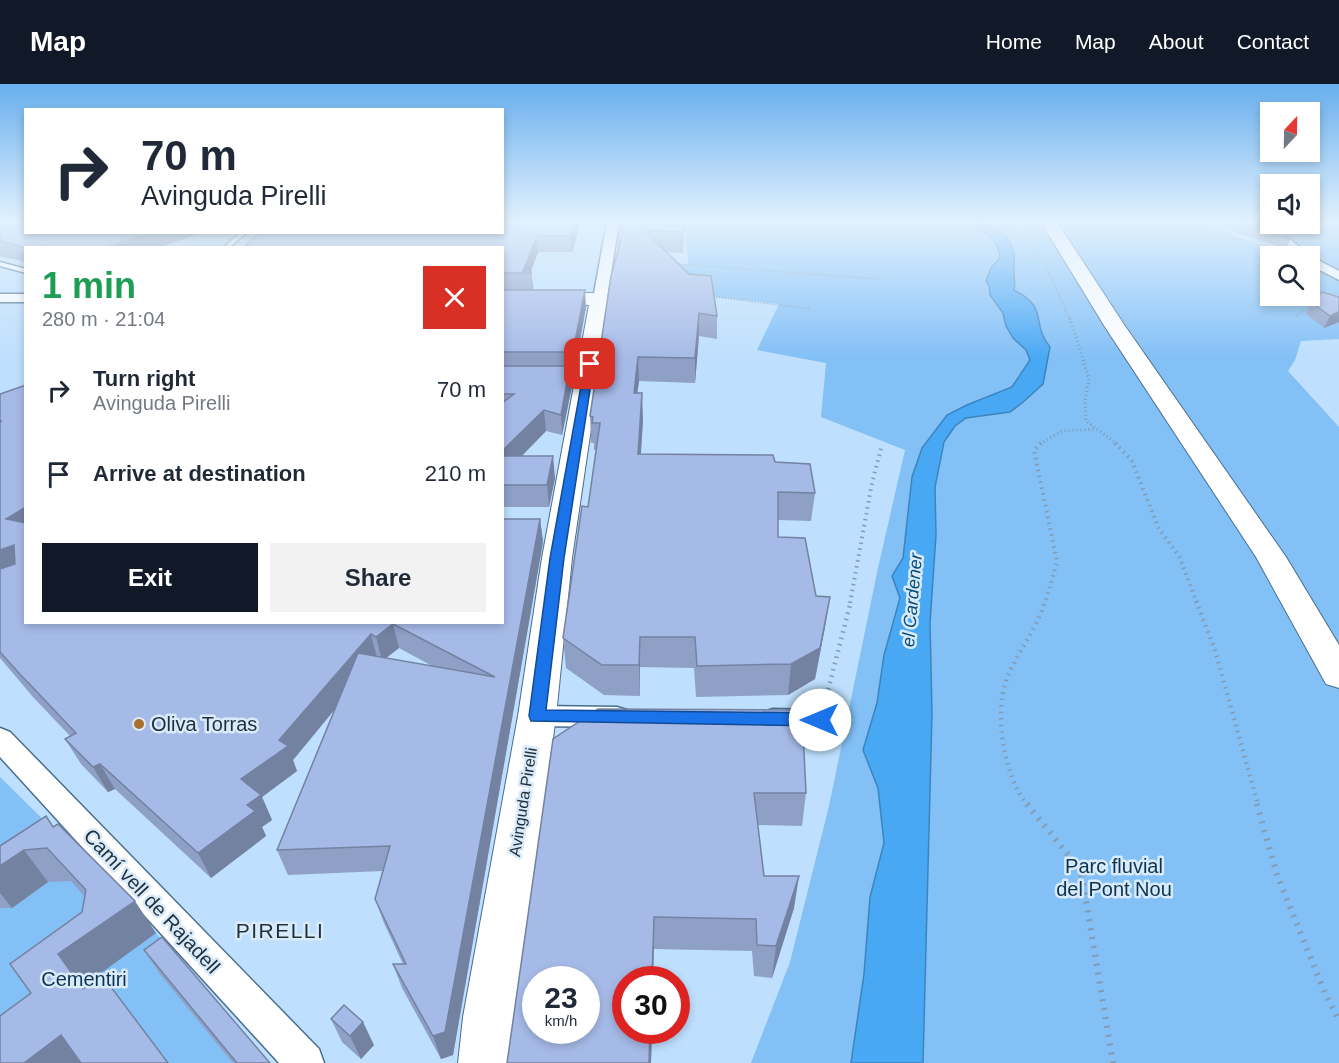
<!DOCTYPE html>
<meta charset="utf-8">
<style>
body{margin:0;font-family:Arial,sans-serif;background:#f2f2f3;color:#1f2937;height:100vh;display:flex;flex-direction:column;font-size:22px;white-space:nowrap}
*{box-sizing:border-box;margin:0}
p{font-size:20px;color:#747a83}
.icon{flex:none;width:33px;height:33px;fill:none;stroke:currentColor;stroke-width:2;stroke-linecap:round;stroke-linejoin:round}
.map{position:relative;flex:1;overflow:hidden}
.side{position:absolute;left:24px;top:162px;width:480px;height:378px;display:flex;flex-direction:column;background:#fff;border-radius:0px;box-shadow:0 3px 9px #0003}
.side>*{flex:none}
.top-card{position:absolute;left:24px;top:24px;width:480px;height:126px;border-radius:0px;box-shadow:0 3px 9px #0003;background:#fff;color:#1f2937;overflow:hidden}
.needle{width:39px;rotate:22deg}
.buttons{position:absolute;left:1260px;top:18px;display:grid;gap:12px}
.buttons a{display:grid;place-items:center;width:60px;height:60px;border-radius:0px;background:#fff;box-shadow:0 3px 9px #0003;font-size:30px}
.speed{position:absolute;left:522px;top:882px;display:flex;gap:12px;font-size:30px;font-weight:700;text-align:center}
.speed>*{display:grid;place-content:center;width:78px;height:78px;border-radius:50%;background:#fff;box-shadow:0 3px 9px #0003;line-height:1}
.speed small{font-size:15px;font-weight:400}
.speed .limit{border:9px solid #d22;background:#fff;color:#111}
.pin{position:absolute;display:grid;place-items:center;width:51px;height:51px;color:#fff;margin:-26px;border-radius:12px;box-shadow:0 3px 9px #0006}
.me{position:absolute;width:66px;margin:-33px;rotate:270deg;stroke-linejoin:round;filter:drop-shadow(0 0 4px #0008)}
.turn{display:flex;align-items:center;gap:21px;height:126px;padding:0 18px;font-size:27px}
.turn .icon{width:78px;height:78px;stroke-width:2.5}
.turn b{display:block;font-size:42px;line-height:51px}
.round{display:grid;place-items:center;flex:none;width:63px;height:63px;border-radius:0px;background:#f2f2f3}
.summary{display:flex;align-items:center;justify-content:space-between;height:102px;padding:0 18px}
h1{font-size:36px;font-weight:800;line-height:45px;color:#1e9e55}
.cta{display:flex;gap:12px;margin-top:auto;padding:12px 18px}
.cta a{flex:1;height:69px;border-radius:0px;background:#111827;color:#fff;font-size:24px;font-weight:800;line-height:69px;text-align:center}
.cta a+a{background:#f2f2f3;color:#1f2937}
ul{padding:0;list-style:none}
li{display:flex;align-items:center;gap:18px;height:84px;padding:0 18px}
li div{flex:1}
li b{display:block;font-size:22px}
li em{font-style:normal}
header{display:flex;align-items:center;gap:36px;box-sizing:border-box;height:84px;padding:0 30px;background:#111827;color:#fff}
header strong{font-size:28px}
nav{display:flex;gap:33px;margin-inline-start:auto;font-size:21px}
.map>svg:first-child{display:block}
.green{fill:#82c0f6}
.water{fill:#49a8f4;stroke:#3c84bd;stroke-width:1.5}
.lines{fill:none;stroke-linecap:round;stroke-linejoin:round}
.lane-casing{stroke:#486e8f;stroke-width:3}
.street-casing{stroke:#486e8f;stroke-width:3}
.secondary-casing{stroke:#486e8f;stroke-width:2}
.path-far4{stroke:#819cb4;stroke-width:2;stroke-dasharray:1 2;stroke-linecap:butt}
.path-far3{stroke:#819cb4;stroke-width:3;stroke-dasharray:1 3;stroke-linecap:butt}
.path-far2{stroke:#819cb4;stroke-width:4;stroke-dasharray:1.5 4.5;stroke-linecap:butt}
.path-far1{stroke:#819cb4;stroke-width:4.5;stroke-dasharray:1.5 5;stroke-linecap:butt}
.path{stroke:#819cb4;stroke-width:6;stroke-dasharray:2 7;stroke-linecap:butt}
.lane{fill:#fff;fill-rule:evenodd}
.street{fill:#fff;fill-rule:evenodd}
.secondary{fill:#fff;fill-rule:evenodd}
.wall{fill:#8fa0c7;fill-rule:evenodd}
.shaded-wall{fill:#7482a2}
.building{fill:#a6bae7;stroke:#7482a2;stroke-width:1.5;fill-rule:evenodd}
.route{fill:#1a73e8;stroke:#114b97;stroke-width:1.5}
.poi-dot{fill:#a86f2d;stroke:#d9eaf9;stroke-width:2}
.labels{text-anchor:middle;dominant-baseline:central;stroke-width:5;stroke-linejoin:round;paint-order:stroke}
.street-label{font-size:16px;fill:#1f2f3d;stroke:#d9eaf9}
.water-label{font-size:18px;font-style:italic;fill:#024c7d;stroke:#d9eaf9}
.near-poi-label{font-size:20px;fill:#1f2f3d;stroke:#d9eaf9;text-anchor:start}
.near-park-label{font-size:20px;fill:#0c3352;stroke:#d9eaf9}
.near-street-label{font-size:20px;fill:#1f2f3d;stroke:#d9eaf9}
.near-neighbourhood-label{font-size:21px;letter-spacing:1.5px;fill:#1f2f3d;stroke:#d9eaf9}
</style>
<header>
<strong>Map</strong>
<nav><a>Home</a><a>Map</a><a>About</a><a>Contact</a></nav>
</header>
<div class="map">
<svg width="1339" height="979" viewBox="0 0 1339 979">
<rect width="100%" height="100%" fill="#bedffd"/>
<!-- green -->
<g class="green">
<path d="M659 138H967C984 150 997 150 1000 174L991 184 986 197 989 202 990 211 1003 229 1006 242 1013 254 1026 266 1030 276 1012 303 947 331 922 364 912 394 903 474 892 492 900 514 884 571 877 619 863 666 878 704 884 759 870 813 864 890 851 979H751L790 878 829 722 878 484 905 366 821 333 826 279 757 266 779 220 678 209 661 179 688 180 686 148 656 146Z"/>
<path d="M985 138H1203L1237 153 1301 172H1270V212H1310V173L1274 140 1339 138V255L1301 257 1295 276 1288 287 1339 343V979H923L932 629 930 539 936 451 935 403 944 358 955 342 966 334 1010 328 1043 300 1050 263C1032 241 1047 222 1014 206 1016 198 1014 191 1014 182 1013 160 1004 149 985 138Z"/>
<path d="M0 693 146 837 264 979H0Z"/>
</g>
<!-- water -->
<path class="water" d="M967 138C995 138 1017 152 1014 183 1013 191 1016 198 1014 206 1050 224 1030 239 1050 263L1043 300 1022 319 1010 328 966 334 955 342 944 358 935 403 936 451 930 539 932 629 923 979H851L864 890 870 813 884 759 878 704 863 666 877 619 884 571 900 514 892 492 903 474 912 393 922 364 947 331 967 321 1012 303 1030 276 1026 266 1013 254 1006 242 1003 229 990 211 989 202 986 197 991 184 1000 174C997 150 984 150 967 138Z"/>
<g class="lines">
<!-- lane casing -->
<g class="lane-casing">
<g id="lane">
<path d="M241 148H247L229 164H223Z"/>
<path d="M0 178 26 185V189L0 182Z"/>
</g>
</g>
<!-- street casing -->
<g class="street-casing">
<g id="street">
<path d="M607 138H619L607 215 600 219 593 215Z"/>
<path d="M1258 138H1270L1310 172 1339 187V196L1310 181V172H1297Z"/>
<rect x="0" y="210" width="26" height="8"/>
<path d="M502 290H587L595 295 587 300H502Z"/>
<path d="M537 622 617 623 627 626 631 633 627 640 617 643 537 642 527 639 523 632 527 625Z"/>
<path d="M773 625 820 626 830 629 834 636 830 643C811 649 782 648 763 642L759 635 763 628Z"/>
<path d="M0 644 10 648 319 965 324 979H279L0 673Z"/>
</g>
</g>
<!-- secondary casing -->
<g class="secondary-casing">
<g id="secondary">
<path d="M1041 138H1057L1125 242 1286 473 1339 561V604L1326 600 1256 473 1105 243Z"/>
<path d="M502 209H600L607 211 610 215 572 474 556 632 515 933 512 979H458L463 933 518 632 542 474 589 221H502Z"/>
</g>
</g>
<!-- path-far4 -->
<g class="path-far4">
<path d="M1012 138 1015 146 1048 186 1070 236"/>
<path d="M1211 138 1266 160"/>
<path d="M1324 167 1339 166"/>
<path d="M676 180 881 195"/>
<path d="M710 212 810 225"/>
<path d="M1296 232 1312 220"/>
</g>
<!-- path-far3 -->
<g class="path-far3">
<path d="M1070 234 1089 295 1085 317 1086 337 1117 360"/>
<path d="M1040 360 1062 347 1095 345"/>
</g>
<!-- path-far2 -->
<g class="path-far2">
<path d="M1041 359 1034 366 1057 478 1045 519"/>
<path d="M1115 359 1132 377 1159 445 1179 472 1197 519"/>
<path d="M850 519 872 399 882 361"/>
</g>
<!-- path-far1 -->
<g class="path-far1">
<path d="M1196 517 1215 566 1258 721"/>
<path d="M825 618 851 517"/>
<path d="M1028 721C1004 694 994 631 1006 597 1016 569 1037 546 1045 517"/>
</g>
<!-- path -->
<g class="path">
<path d="M1027 720 1081 787 1113 979"/>
<path d="M1257 720 1277 791 1325 909 1339 937"/>
</g>
<!-- lane -->
<use href="#lane" class="lane"/>
<!-- street -->
<use href="#street" class="street"/>
<!-- secondary -->
<use href="#secondary" class="secondary"/>
</g>
<!-- wall -->
<g class="wall">
<path d="M581 138 572 168H538L531 187 533 206 586 223 574 288H571L572 302 562 351 546 347 522 372 555 394 549 423H502V164Z"/>
<path d="M623 138H685L683 169 666 168 717 232V255L699 252 695 299 639 297 637 309 643 335 641 370 775 378 815 409 811 437 778 436V453L816 512 825 543 815 595 788 611 696 613 694 584 640 583V612L604 611 566 584 563 554 588 423 597 366H594V359H591L590 332 618 167 617 156Z"/>
<path d="M1216 138H1270L1290 156 1286 165 1233 147Z"/>
<path d="M0 145 26 148H203L158 164H26V178L0 172Z"/>
<path d="M1339 213V238L1324 244 1306 230 1311 218Z"/>
<path d="M0 310 26 538 540 435 543 458 453 971 441 975 402 904 393 880H403L384 839 375 815 383 787 288 791 277 766 336 624 293 676 297 687 262 713 272 736 262 743 266 752 211 794 115 705 108 708 81 680 65 655 70 652 33 613 0 574ZM399 564 434 583 386 574Z"/>
<path d="M598 625 806 709 802 742 758 741 764 792 794 824 772 894 754 892 752 867 654 865 626 946H652L651 979H507Z"/>
<path d="M53 743 156 849 83 902 168 979 31 909 82 828 85 813 71 797 48 798 12 824H0V762Z"/>
<path d="M144 866 270 979H233L160 890Z"/>
<path d="M331 935 374 961 361 975 342 958Z"/>
</g>
<!-- shaded-wall -->
<g class="shaded-wall">
<path d="M575 138H581L572 168 571 152Z"/>
<path d="M150 148H203L158 164H104Z"/>
<path d="M537 152 538 168 530 189 523 187Z"/>
<path d="M531 187 533 204 532 207 531 189Z"/>
<path d="M585 206 586 223 574 288 573 268Z"/>
<path d="M1339 228V238L1324 244 1330 232Z"/>
<path d="M699 229V252L695 299V274Z"/>
<path d="M638 273 639 297 634 335V309Z"/>
<path d="M570 282 572 302 562 351 561 331Z"/>
<path d="M642 309 643 335 639 397 638 370Z"/>
<path d="M544 326 546 347 502 392V367Z"/>
<path d="M553 372 555 394 549 423 547 401Z"/>
<path d="M26 423V453L6 435Z"/>
<path d="M540 435 543 458 453 971 441 975 433 952Z"/>
<path d="M14 461 26 481 0 491V466Z"/>
<path d="M830 513 825 543 815 595 788 611 791 580Z"/>
<path d="M393 540 399 564 382 577 376 553Z"/>
<path d="M371 550 377 574 293 676 297 687 262 713 272 736 262 743 266 752 211 794 198 769 241 695 279 656Z"/>
<path d="M640 553V612L639 581Z"/>
<path d="M100 680 115 705 108 708 93 683Z"/>
<path d="M24 766 48 798 12 824 0 809V782Z"/>
<path d="M799 792 794 824 772 894 776 862Z"/>
<path d="M135 817 156 849 83 902 108 936 83 905 58 870Z"/>
<path d="M654 833V865L653 896H652Z"/>
<path d="M363 938 374 961 361 975 350 952Z"/>
<path d="M650 946H652L651 979H649Z"/>
<path d="M61 951 86 979H24Z"/>
</g>
<!-- building -->
<g class="building">
<path d="M26 138V148H150L104 164H52L44 162 38 164H26L0 157V145Z"/>
<path d="M502 138H575L571 152H537L523 187H531V189H502V164H243L260 148H502Z"/>
<path d="M623 138H685L683 148 645 147 689 190 711 192 717 232 699 229 695 274 638 273 634 309H642L638 370 773 371 775 378 810 380 815 409 778 408V453L805 454 816 512 830 513 820 564 791 580 697 582 695 553H640L639 581H602L563 554 582 422 588 423 600 339H592L593 333 590 332 611 192 621 156H617Z"/>
<path d="M1239 138H1270V140H1272L1290 156Z"/>
<path d="M502 206H585L573 268H502Z"/>
<path d="M1322 208 1339 213V228L1330 232 1311 218Z"/>
<path d="M502 282H570L561 331 544 326 502 367V319L514 310H502Z"/>
<path d="M26 301V423L6 435 26 439V538H502V435H540L445 948 433 952 393 880H406L375 815 390 762 277 766 358 569 495 593 393 540 376 553 371 550 279 656 288 662 241 695 261 711 247 721 255 727 198 769 100 680 93 683 65 655 76 649 18 588 0 568V485L15 480 14 461 0 466V338L2 337H0V310Z"/>
<path d="M502 372H553L547 401H502Z"/>
<path d="M598 625 802 626 806 709H754L764 792H799L776 862 757 861 756 835 654 833 652 896H626V946H650L649 979H507L553 655ZM536 896H586V946H536Z"/>
<path d="M46 732 53 743 58 740 135 817 58 870 83 905 102 891 168 979H81L61 951 24 979H0V932L31 909 10 880 82 828 86 806 47 764 24 766 0 782V762Z"/>
<path d="M162 853 270 979H237L144 866Z"/>
<path d="M344 921 363 938 350 952 331 935Z"/>
</g>
<!-- sky -->
<linearGradient id="sky" x2="0" y2="1"><stop stop-color="#68afed"/><stop offset="0.5" stop-color="#e2f1fe"/><stop offset="1" stop-color="#e2f1fe" stop-opacity="0"/></linearGradient>
<rect width="1339" height="275" fill="url(#sky)"/>
<!-- route -->
<path class="route" d="M590 277 594 280 564 474 546 626 820 629 826 631 828 636 826 640 820 642 531 637 529 632 550 474 585 280Z"/>
<!-- markers -->
<circle class="poi-dot" cx="139" cy="640" r="6"/>
<g class="labels">
<!-- street labels -->
<g class="street-label">
<text transform="translate(523 718) rotate(-81)">Avinguda Pirelli</text>
</g>
<!-- water labels -->
<g class="water-label">
<text transform="translate(912 516) rotate(-85)">el Cardener</text>
</g>
<!-- near-poi labels -->
<g class="near-poi-label">
<text x="151" y="640">Oliva Torras</text>
</g>
<!-- near-park labels -->
<g class="near-park-label">
<text x="1114" y="782">Parc fluvial<tspan x="1114" dy="23">del Pont Nou</tspan></text>
<text x="84" y="895">Cementiri</text>
</g>
<!-- near-street labels -->
<g class="near-street-label">
<text transform="translate(152 817) rotate(47)">Camí vell de Rajadell</text>
</g>
<!-- near-neighbourhood labels -->
<g class="near-neighbourhood-label">
<text x="280" y="846">PIRELLI</text>
</g>
</g>
</svg>
<div class="buttons">
<a><svg class="needle" viewBox="-14 -14 28 28"><path d="M0-13l5 13h-10z" fill="#e53935"/><path d="M0 13l5-13h-10z" fill="#747a83"/></svg></a>
<a><svg class="icon" aria-label="sound" viewBox="0 0 24 24"><path d="M4 9h4l5-4v14l-5-4H4zM17 9q2 3 0 6"/></svg></a>
<a><svg class="icon" aria-label="search" viewBox="0 0 24 24"><circle cx="10" cy="10" r="6"/><path d="M15 15l6 6"/></svg></a>
</div>
<div class="speed"><div>23<small>km/h</small></div><div class="limit">30</div></div>
<div class="pin" style="left:590px;top:280px;background:#d93025"><svg class="icon" aria-label="arrive" viewBox="0 0 24 24"><path d="M6 21V4h12l-3 4 3 4H6"/></svg></div>
<svg class="me" style="left:820px;top:636px" viewBox="-20 -20 40 40"><circle r="19" fill="#fff"/><path d="M0-13L10 11 0 6-10 11z" fill="#1a73e8"/></svg>
<div class="top-card">
<div class="turn"><svg class="icon" aria-label="right" viewBox="0 0 24 24"><path d="M7 20v-9h11M14 6l5 5-5 5"/></svg><div><b>70 m</b>Avinguda Pirelli</div></div>
</div>
<section class="side">
<div class="summary"><div><h1>1 min</h1><p>280 m · 21:04</p></div><a class="round" style="background:#d93025;color:#fff"><svg class="icon" aria-label="close" viewBox="0 0 24 24"><path d="M6 6l12 12M18 6L6 18"/></svg></a></div>
<ul>
<li><svg class="icon" aria-label="right" viewBox="0 0 24 24"><path d="M7 20v-9h11M14 6l5 5-5 5"/></svg><div><b>Turn right</b><p>Avinguda Pirelli</p></div><em>70 m</em></li>
<li><svg class="icon" aria-label="arrive" viewBox="0 0 24 24"><path d="M6 21V4h12l-3 4 3 4H6"/></svg><div><b>Arrive at destination</b></div><em>210 m</em></li>
</ul>
<div class="cta"><a>Exit</a><a>Share</a></div>
</section>
</div>
